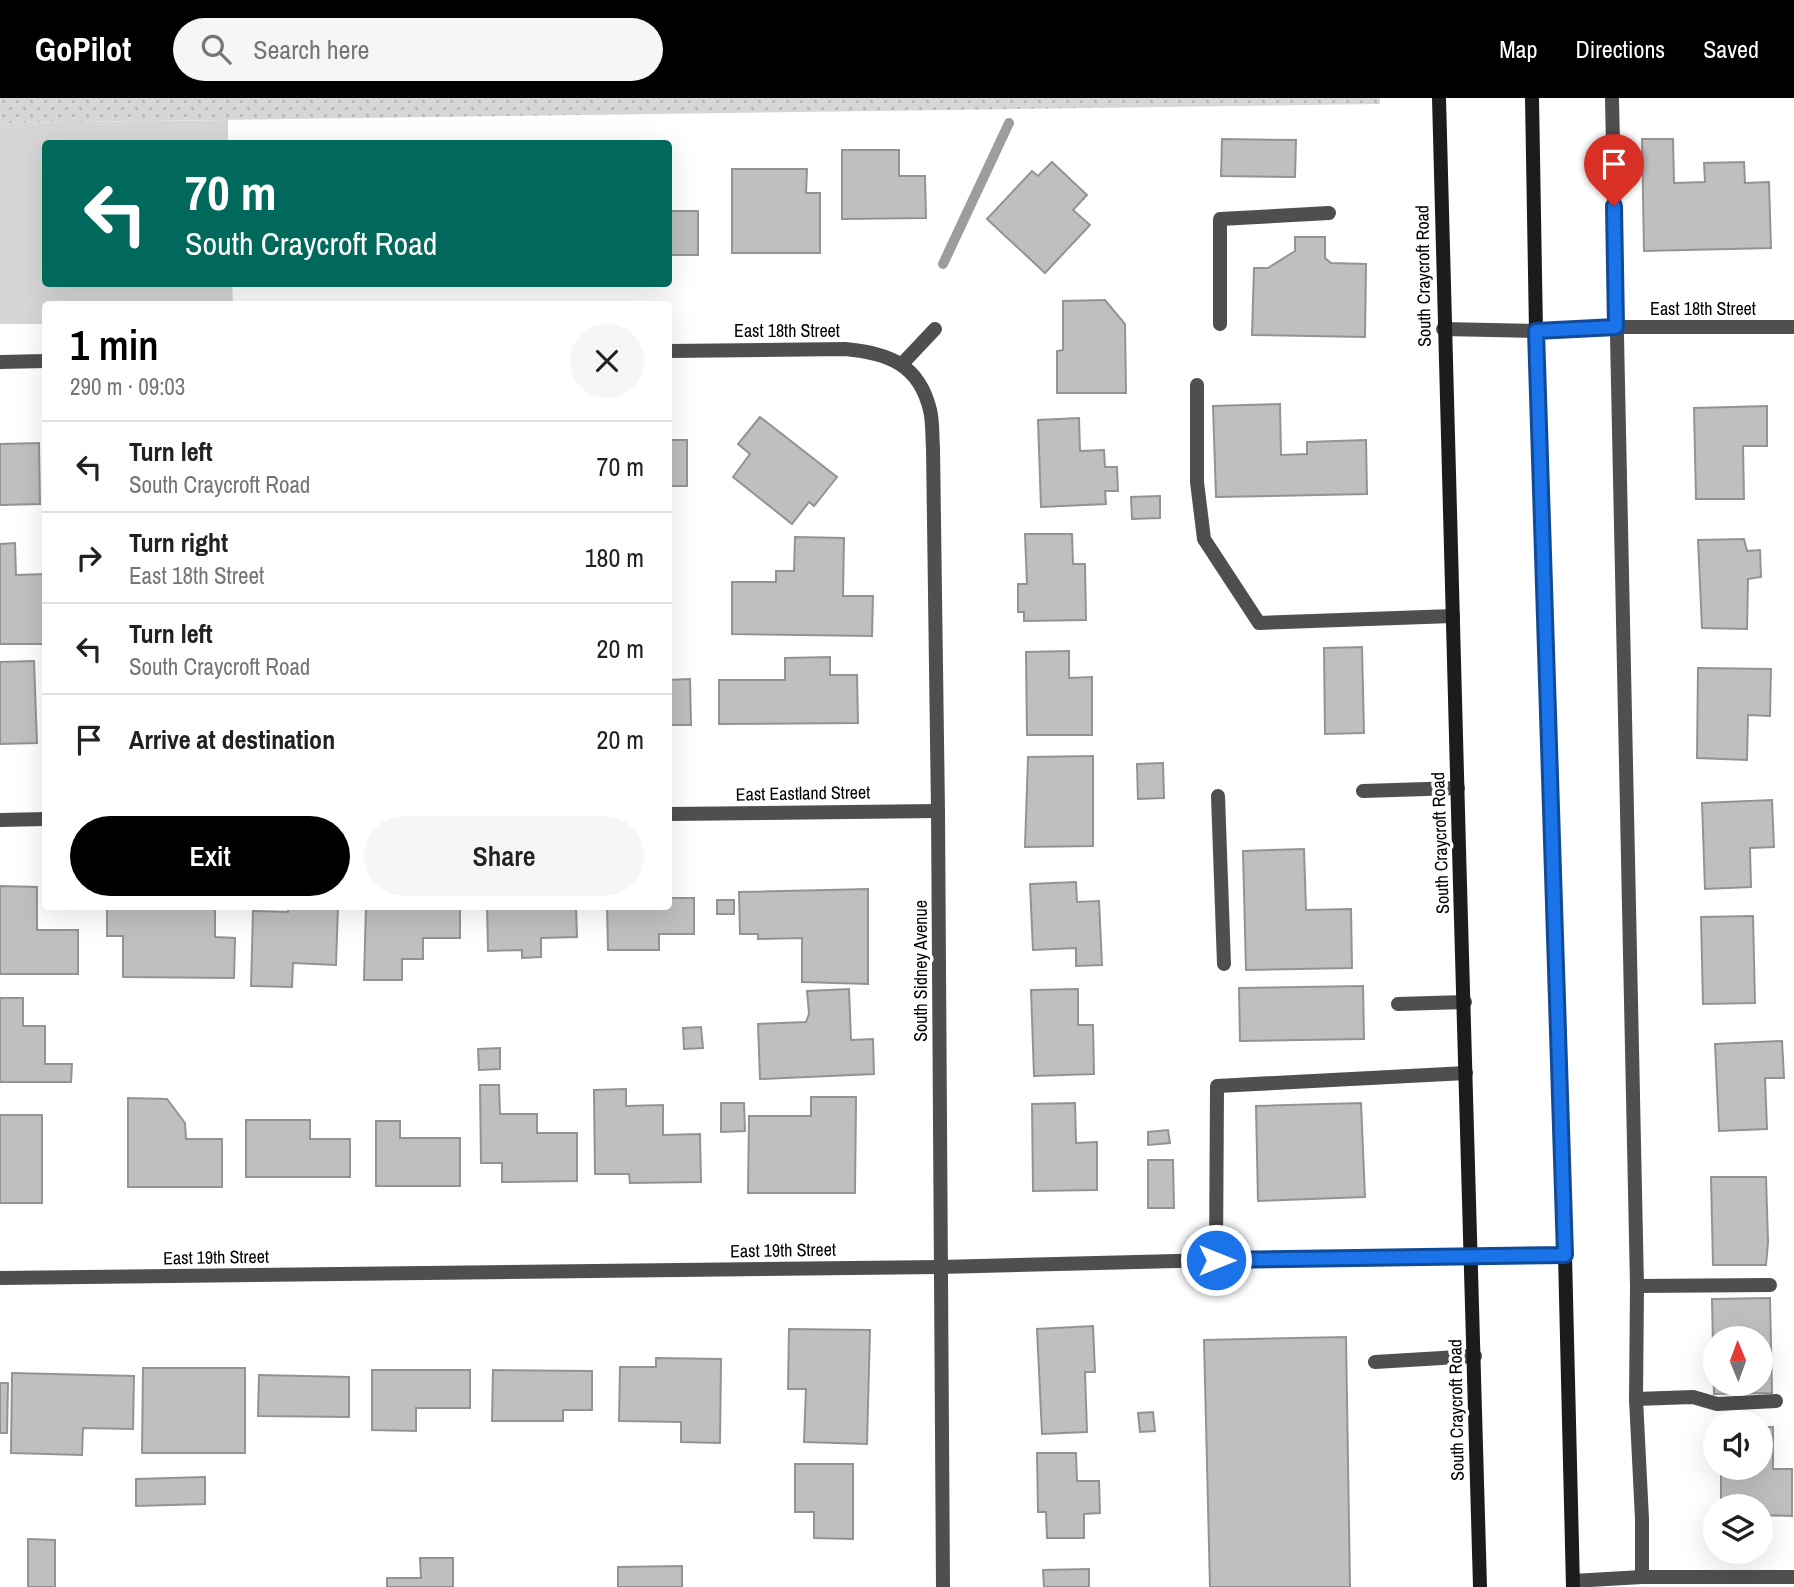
<!DOCTYPE html>
<meta charset="utf-8">
<style>
body{margin:0;font-family:"Archivo Narrow",sans-serif;background:#f6f6f6;color:#202124;height:100vh;display:flex;flex-direction:column;font-size:26px;white-space:nowrap}
*{box-sizing:border-box;margin:0}
p{font-size:23px;color:#757577}
.icon{flex:none;width:38px;height:38px;fill:none;stroke:currentColor;stroke-width:2;stroke-linecap:round;stroke-linejoin:round}
.map{position:relative;flex:1;overflow:hidden}
.details{position:absolute;left:42px;top:203px;width:630px;height:609px;display:flex;flex-direction:column;background:#fff;border-radius:7px;box-shadow:0 7px 28px #0002}
.details>*{flex:none}
.guide{position:absolute;left:42px;top:42px;width:630px;height:147px;border-radius:7px;box-shadow:0 7px 28px #0002;background:#00695c;color:#fff;overflow:hidden}
.needle{width:46px;rotate:359deg}
.controls{position:absolute;left:1703px;top:1228px;display:grid;gap:14px}
.controls a{display:grid;place-items:center;width:70px;height:70px;border-radius:50%;background:#fff;box-shadow:0 7px 28px #0002;font-size:35px}
.pin{position:absolute;display:grid;place-items:center;width:60px;height:60px;color:#fff;margin:-72px -30px;border-radius:50% 50% 50% 0;rotate:-45deg;box-shadow:0 0 7px #0007}
.pin .icon{rotate:45deg}
.me{position:absolute;width:77px;margin:-38px;rotate:90deg;stroke-linejoin:round;filter:drop-shadow(0 0 5px #0008)}
.turn{display:flex;align-items:center;gap:24px;height:147px;padding:0 28px;font-size:32px}
.turn .icon{width:91px;height:91px;stroke-width:2.5}
.turn b{display:block;font-size:49px;line-height:60px}
.round{display:grid;place-items:center;flex:none;width:74px;height:74px;border-radius:37px;background:#f6f6f6}
.summary{display:flex;align-items:center;justify-content:space-between;height:119px;padding:0 28px}
h1{font-size:42px;font-weight:600;line-height:52px;color:#000}
.cta{display:flex;gap:14px;margin-top:auto;padding:14px 28px}
.cta a{flex:1;height:80px;border-radius:42px;background:#000;color:#fff;font-size:28px;font-weight:600;line-height:80px;text-align:center}
.cta a+a{background:#f6f6f6;color:#202124}
ul{padding:0;list-style:none}
li{display:flex;align-items:center;gap:21px;height:91px;padding:0 28px;border-top:2px solid #e0e0e0}
li div{flex:1}
li b{display:block;font-size:26px}
li em{font-style:normal}
header{display:flex;align-items:center;gap:42px;box-sizing:border-box;height:98px;padding:0 35px;background:#000;color:#fff}
header strong{font-size:33px}
nav{display:flex;gap:38px;margin-inline-start:auto;font-size:24px}
.search{width:490px;height:63px;background:#f6f6f6;display:flex;align-items:center;gap:18px;box-sizing:border-box;padding:0 24px;border-radius:38px;color:#757577;font-size:26px}
.map>svg:first-child{display:block}
.grass{fill:url(#grass-dots)}
.green{fill:#d6d6d6}
.lines{fill:none;stroke-linecap:round;stroke-linejoin:round}
.stream{stroke:#9d9d9d;stroke-width:10}
.building{fill:#bfbfbf;stroke:#939393;stroke-width:2;fill-rule:evenodd}
.service{stroke:#4f4f4f;stroke-width:14}
.minor{stroke:#4f4f4f;stroke-width:14}
.secondary{stroke:#1c1c1c;stroke-width:14}
.route-casing{stroke:#114b97;stroke-width:18}
.route{stroke:#1a73e8;stroke-width:12}
.labels{text-anchor:middle;dominant-baseline:central;stroke-width:7;stroke-linejoin:round;paint-order:stroke}
.street-label{font-size:18px;fill:#000;stroke:#fff}
</style>
<header>
<strong>GoPilot</strong>
<div class="search"><svg class="icon" aria-label="search" viewBox="0 0 24 24"><circle cx="10" cy="10" r="6"/><path d="M15 15l6 6"/></svg>Search here</div>
<nav><a>Map</a><a>Directions</a><a>Saved</a></nav>
</header>
<div class="map">
<svg width="1794" height="1489" viewBox="0 0 1794 1489">
<defs>
<pattern id="grass-dots" width="8" height="8" patternUnits="userSpaceOnUse" patternTransform="scale(1.75)"><rect width="8" height="8" fill="#d6d6d6"/><path d="M2 2h.1M6 6h.1" fill="none" stroke="#b6b6b6" stroke-width="1.8" stroke-linecap="round"/></pattern>
</defs>
<rect width="100%" height="100%" fill="#fff"/>
<!-- grass -->
<path class="grass" d="M0 0H1380V6L0 25Z"/>
<!-- green -->
<path class="green" d="M228 22V45L46 46V186H232L233 206H46L45 226H0V25Z"/>
<g class="lines">
<!-- stream -->
<path class="stream" d="M943 166 1009 25"/>
</g>
<!-- building -->
<g class="building">
<path d="M1222 41 1296 42 1295 79 1221 78Z"/>
<path d="M1642 41H1673L1674 85 1705 84 1704 65 1744 64 1745 85 1769 84 1771 150 1644 153Z"/>
<path d="M842 52H899V78H925L926 120 842 121Z"/>
<path d="M1052 64 1087 97 1073 112 1090 127 1045 175 987 121 1032 73 1038 78Z"/>
<path d="M732 71H807L806 95H820V155H732Z"/>
<path d="M668 88H671V113H698V157H668Z"/>
<path d="M1295 139H1325V160L1331 165 1366 166 1365 239 1252 237 1254 170H1268L1295 153Z"/>
<path d="M1105 202 1125 226 1126 295H1057V253L1063 252V203Z"/>
<path d="M1280 306 1281 357 1307 356V344L1366 342 1367 396 1216 399 1213 308Z"/>
<path d="M1767 308V348H1743L1744 401H1696L1694 310Z"/>
<path d="M760 319 837 379 814 408 809 404 792 426 733 379 750 356 738 346Z"/>
<path d="M1079 320 1080 353 1104 352 1105 369H1117L1118 393H1105L1106 406 1041 409 1038 322Z"/>
<rect x="668" y="342" width="19" height="46"/>
<path d="M39 345 40 406 0 407V346Z"/>
<path d="M1160 398V420L1132 421 1131 399Z"/>
<path d="M1025 436H1072L1073 466H1085L1086 522 1024 523V514H1018V486H1027Z"/>
<path d="M795 439 844 440 843 498H873L872 538 732 536V484H776V473H794Z"/>
<path d="M1744 441 1747 453 1760 452 1761 479 1748 481 1747 531 1702 530 1698 442Z"/>
<path d="M15 445 16 477 46 476V546H0V446Z"/>
<path d="M1362 549 1364 635 1325 636 1324 550Z"/>
<path d="M1069 553V580L1092 579V637H1027L1026 554Z"/>
<path d="M830 559V577H857L858 625 719 626V582H785V560Z"/>
<path d="M34 563 37 645 0 646V564Z"/>
<path d="M1698 570 1771 571 1770 618 1748 617 1747 662 1697 660Z"/>
<path d="M690 581 691 627H668V582Z"/>
<path d="M1093 658V748L1025 749 1028 659Z"/>
<path d="M1163 665 1164 700 1138 701 1137 666Z"/>
<path d="M1772 702 1774 749 1750 750 1751 789 1705 791 1702 705Z"/>
<path d="M1304 751 1306 812 1351 811 1352 870 1246 872 1243 753Z"/>
<path d="M1076 784 1077 804 1099 803 1102 867 1076 868V850L1033 852 1030 786Z"/>
<path d="M0 788 37 789V832H78V876H0Z"/>
<path d="M868 791V886L802 884V840L758 841V836H740L739 794Z"/>
<path d="M668 800H694V836H659V852H608L607 808H668Z"/>
<rect x="717" y="802" width="17" height="14"/>
<path d="M107 808H215V839L235 840 234 880 123 879V838H107Z"/>
<path d="M288 808H338L336 867 293 865 292 889 251 888 253 813 288 814Z"/>
<path d="M366 808H460V840H423V861H402V882H364Z"/>
<path d="M487 808H576L577 839 541 840V859L522 860V852L488 853Z"/>
<path d="M1753 818 1755 905 1703 906 1701 819Z"/>
<path d="M1363 888 1364 941 1240 943 1239 890Z"/>
<path d="M849 891 851 942 873 941 874 976 760 981 758 926 806 924 809 916 807 893Z"/>
<path d="M1078 891V927H1093L1094 976 1034 978 1031 892Z"/>
<path d="M0 900H23V928H45V966H72L71 984H0Z"/>
<path d="M701 929 703 950 684 951 683 930Z"/>
<path d="M1782 943 1784 980H1765L1767 1031 1719 1033 1715 946Z"/>
<path d="M500 950V971L479 972 478 951Z"/>
<path d="M480 987H499L500 1016H537V1035H577V1083L502 1084V1065H481Z"/>
<path d="M626 991V1008L663 1007V1037L700 1036 701 1084 630 1085 629 1076H595L594 992Z"/>
<path d="M811 999H856L855 1095H748L749 1018H811Z"/>
<path d="M128 1000 167 1001 185 1025 186 1041H222V1089H128Z"/>
<path d="M721 1005H744L745 1033 721 1034Z"/>
<path d="M1075 1005 1076 1045 1097 1044V1092L1033 1093 1032 1006Z"/>
<path d="M1361 1005 1365 1099 1258 1103 1256 1008Z"/>
<rect x="0" y="1017" width="42" height="88"/>
<path d="M246 1022H310V1041H350V1079H246Z"/>
<path d="M376 1023H400V1040H460V1088H376Z"/>
<path d="M1168 1032 1170 1045 1148 1047V1034Z"/>
<path d="M1148 1062H1173L1174 1110H1148Z"/>
<path d="M1711 1079H1766L1768 1144 1766 1167H1713Z"/>
<path d="M1770 1200 1772 1295 1714 1296 1712 1201ZM1715 1241H1760V1286H1715Z"/>
<path d="M1093 1228 1095 1274H1085L1087 1334 1042 1336 1037 1231Z"/>
<path d="M789 1231 870 1232 867 1346 804 1344 806 1291H788Z"/>
<path d="M1346 1239 1350 1489H1210L1204 1242Z"/>
<path d="M656 1260 721 1261 720 1345 681 1344V1324L619 1323 620 1269H656Z"/>
<path d="M143 1270H245V1355H142Z"/>
<path d="M372 1272H470V1310H416V1333L372 1332Z"/>
<path d="M493 1272 592 1273V1312H563V1323H492Z"/>
<path d="M12 1275 134 1278 133 1331 83 1330 82 1357 11 1355Z"/>
<path d="M259 1277 349 1279V1319L258 1318Z"/>
<path d="M0 1285H8L7 1335H0Z"/>
<path d="M1153 1314 1155 1333 1140 1334 1138 1315Z"/>
<path d="M1760 1329H1773V1371H1792V1418L1760 1417V1409H1721V1370H1760Z"/>
<path d="M1037 1355H1076L1077 1383H1099L1100 1415 1084 1416V1440H1047L1046 1414H1038Z"/>
<path d="M795 1366H853V1441L814 1440V1414H795Z"/>
<path d="M205 1379V1406L136 1408V1381Z"/>
<path d="M28 1441 55 1442V1489H28Z"/>
<path d="M420 1460H453V1489H387V1480H421Z"/>
<path d="M682 1468V1489H618V1469Z"/>
<path d="M1089 1471V1489H1044L1043 1472Z"/>
</g>
<g class="lines">
<!-- service -->
<g class="service">
<path d="M1220 226V121L1329 115"/>
<path d="M1197 287V384L1204 441 1259 525 1453 518"/>
<path d="M1363 693 1458 690"/>
<path d="M1218 698 1224 866"/>
<path d="M1398 906 1465 904"/>
<path d="M1216 1162 1217 988 1466 975"/>
<path d="M1637 1188 1770 1187"/>
<path d="M1375 1264 1475 1258"/>
<path d="M1636 1301 1693 1299 1717 1306 1776 1303"/>
</g>
<!-- minor -->
<g class="minor">
<path d="M1612 0 1637 1188 1636 1301 1642 1421V1479"/>
<path d="M1443 231 1536 233 1616 229H1794"/>
<path d="M668 253 845 251C888 255 919 266 930 312 933 324 932 338 933 350L938 713 943 1489"/>
<path d="M0 264 46 263"/>
<path d="M902 266 935 231"/>
<path d="M668 716 938 713"/>
<path d="M0 722 46 721"/>
<path d="M0 1180 940 1169 1216 1162 1565 1157"/>
<path d="M1573 1483 1642 1479H1794"/>
</g>
<!-- secondary -->
<g class="secondary">
<path d="M1439 0C1448 496 1469 993 1480 1489"/>
<path d="M1532 0 1536 233 1565 1157 1573 1489"/>
</g>
</g>
<g class="lines">
<!-- route casing -->
<g class="route-casing">
<path id="route" d="M1216 1162 1565 1157 1536 233 1616 229 1614 108"/>
</g>
<!-- route -->
<use href="#route" class="route"/>
</g>
<g class="labels">
<!-- street labels -->
<g class="street-label">
<text transform="translate(1423 178) rotate(-91)">South Craycroft Road</text>
<text x="1703" y="210">East 18th Street</text>
<text x="787" y="232">East 18th Street</text>
<text transform="translate(803 695) rotate(-1)">East Eastland Street</text>
<text transform="translate(1440 745) rotate(-92)">South Craycroft Road</text>
<text transform="translate(920 873) rotate(-90)">South Sidney Avenue</text>
<text transform="translate(783 1152) rotate(-1)">East 19th Street</text>
<text transform="translate(216 1159) rotate(-1)">East 19th Street</text>
<text transform="translate(1456 1312) rotate(-91)">South Craycroft Road</text>
</g>
</g>
</svg>
<div class="controls">
<a><svg class="needle" viewBox="-14 -14 28 28"><path d="M0-13l5 13h-10z" fill="#e53935"/><path d="M0 13l5-13h-10z" fill="#757577"/></svg></a>
<a><svg class="icon" aria-label="sound" viewBox="0 0 24 24"><path d="M4 9h4l5-4v14l-5-4H4zM17 9q2 3 0 6"/></svg></a>
<a><svg class="icon" aria-label="layers" viewBox="0 0 24 24"><path d="M12 4l9 5-9 5-9-5zM3 14l9 5 9-5"/></svg></a>
</div>
<div class="pin" style="left:1614px;top:108px;background:#d93025"><svg class="icon" aria-label="arrive" viewBox="0 0 24 24"><path d="M6 21V4h12l-3 4 3 4H6"/></svg></div>
<svg class="me" style="left:1216px;top:1162px" viewBox="-20 -20 40 40"><circle r="17" fill="#1a73e8" stroke="#fff" stroke-width="3"/><path d="M0-11L8 9 0 5-8 9z" fill="#fff"/></svg>
<div class="guide">
<div class="turn"><svg class="icon" aria-label="left" viewBox="0 0 24 24"><path d="M17 20v-9H6M10 6l-5 5 5 5"/></svg><div><b>70 m</b>South Craycroft Road</div></div>
</div>
<section class="details">
<div class="summary"><div><h1>1 min</h1><p>290 m · 09:03</p></div><a class="round"><svg class="icon" aria-label="close" viewBox="0 0 24 24"><path d="M6 6l12 12M18 6L6 18"/></svg></a></div>
<ul>
<li><svg class="icon" aria-label="left" viewBox="0 0 24 24"><path d="M17 20v-9H6M10 6l-5 5 5 5"/></svg><div><b>Turn left</b><p>South Craycroft Road</p></div><em>70 m</em></li>
<li><svg class="icon" aria-label="right" viewBox="0 0 24 24"><path d="M7 20v-9h11M14 6l5 5-5 5"/></svg><div><b>Turn right</b><p>East 18th Street</p></div><em>180 m</em></li>
<li><svg class="icon" aria-label="left" viewBox="0 0 24 24"><path d="M17 20v-9H6M10 6l-5 5 5 5"/></svg><div><b>Turn left</b><p>South Craycroft Road</p></div><em>20 m</em></li>
<li><svg class="icon" aria-label="arrive" viewBox="0 0 24 24"><path d="M6 21V4h12l-3 4 3 4H6"/></svg><div><b>Arrive at destination</b></div><em>20 m</em></li>
</ul>
<div class="cta"><a>Exit</a><a>Share</a></div>
</section>
</div>
